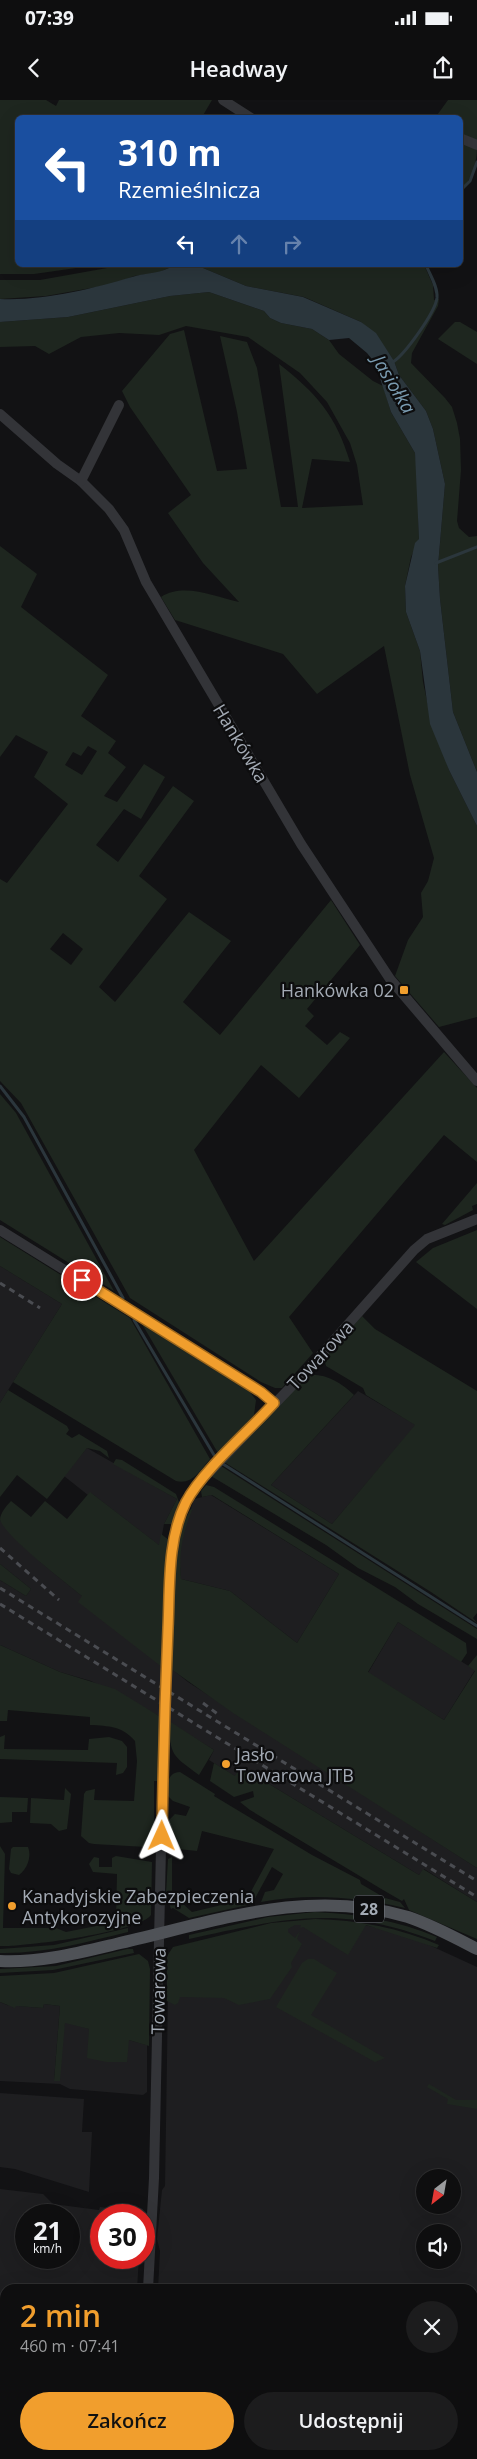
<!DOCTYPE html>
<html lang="pl">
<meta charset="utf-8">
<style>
body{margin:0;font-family:"Open Sans",sans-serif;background:#1c1c1d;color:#f1f3f6;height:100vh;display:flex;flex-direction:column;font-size:19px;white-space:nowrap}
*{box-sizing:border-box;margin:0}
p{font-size:16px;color:#9b9c9e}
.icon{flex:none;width:28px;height:28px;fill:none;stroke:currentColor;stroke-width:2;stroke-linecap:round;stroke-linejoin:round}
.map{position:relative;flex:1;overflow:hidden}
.panel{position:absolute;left:0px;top:2184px;width:478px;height:176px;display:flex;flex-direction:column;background:#0e0e0f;border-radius:15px 15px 0 0;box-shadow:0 5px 20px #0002,0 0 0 1px #2e2e2f}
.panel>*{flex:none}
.top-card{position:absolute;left:15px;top:15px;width:448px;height:152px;border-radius:8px;box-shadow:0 5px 20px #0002,0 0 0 1px #2e2e2f;background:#1a4fa0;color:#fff;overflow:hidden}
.needle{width:32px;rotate:211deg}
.buttons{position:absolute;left:416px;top:2069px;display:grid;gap:10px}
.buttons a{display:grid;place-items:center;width:45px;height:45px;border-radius:50%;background:#0e0e0f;box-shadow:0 5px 20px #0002,0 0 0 1px #2e2e2f;font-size:25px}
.speed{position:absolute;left:15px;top:2104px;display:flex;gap:10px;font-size:25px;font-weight:700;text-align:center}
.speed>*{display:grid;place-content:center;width:65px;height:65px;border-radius:50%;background:#0e0e0f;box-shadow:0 5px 20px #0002,0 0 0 1px #2e2e2f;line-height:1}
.speed small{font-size:12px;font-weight:400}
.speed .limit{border:8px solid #d22;background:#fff;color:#111}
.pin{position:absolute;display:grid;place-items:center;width:42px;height:42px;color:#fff;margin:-21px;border:2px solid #fff;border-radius:50%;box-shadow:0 1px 5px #0007}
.me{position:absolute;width:55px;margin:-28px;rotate:1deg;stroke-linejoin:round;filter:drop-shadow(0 0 4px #0008)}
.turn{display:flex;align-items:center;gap:18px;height:105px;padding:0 20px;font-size:22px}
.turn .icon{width:65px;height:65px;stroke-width:2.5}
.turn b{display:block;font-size:35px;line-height:42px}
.lanes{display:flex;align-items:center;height:48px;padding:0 20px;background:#0003;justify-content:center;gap:25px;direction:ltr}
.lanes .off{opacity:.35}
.round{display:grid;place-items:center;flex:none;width:52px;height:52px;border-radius:26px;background:#1c1c1d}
.head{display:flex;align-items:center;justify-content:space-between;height:85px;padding:0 20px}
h1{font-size:30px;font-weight:600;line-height:38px;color:#f19e2d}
.cta{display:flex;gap:10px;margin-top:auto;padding:10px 20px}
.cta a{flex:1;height:58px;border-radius:30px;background:#f19e2d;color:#111;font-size:20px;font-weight:600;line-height:58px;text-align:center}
.cta a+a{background:#1c1c1d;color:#f1f3f6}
.status{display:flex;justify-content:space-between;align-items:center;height:35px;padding:0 25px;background:#0e0e0f;direction:ltr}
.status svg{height:14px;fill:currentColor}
header{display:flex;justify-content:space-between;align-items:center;height:65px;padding:0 20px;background:#0e0e0f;font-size:22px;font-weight:600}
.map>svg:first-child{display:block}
.built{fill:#1e1e20;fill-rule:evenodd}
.green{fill:#1e261f;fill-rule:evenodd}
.water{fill:#2b363c}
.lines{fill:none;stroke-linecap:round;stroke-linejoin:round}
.stream{stroke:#2b363c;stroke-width:3}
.minor{stroke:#333438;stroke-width:10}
.major{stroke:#4f5257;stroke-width:12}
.rail{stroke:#4a4c51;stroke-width:3;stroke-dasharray:6 5;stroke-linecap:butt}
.route-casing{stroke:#9d671d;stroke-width:12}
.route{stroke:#f19e2d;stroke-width:9}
.poi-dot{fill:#f19e2d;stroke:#0d0d0e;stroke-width:2}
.labels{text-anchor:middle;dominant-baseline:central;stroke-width:4.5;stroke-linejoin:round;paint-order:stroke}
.shield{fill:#0d0d0e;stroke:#767b82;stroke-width:1}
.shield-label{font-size:16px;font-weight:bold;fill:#a3aab4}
.street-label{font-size:18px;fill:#a3aab4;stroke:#0d0d0e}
.poi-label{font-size:18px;fill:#a3aab4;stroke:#0d0d0e;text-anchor:start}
.water-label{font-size:19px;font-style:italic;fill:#7a9bb0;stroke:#0d0d0e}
</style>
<div class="status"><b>07:39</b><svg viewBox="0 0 49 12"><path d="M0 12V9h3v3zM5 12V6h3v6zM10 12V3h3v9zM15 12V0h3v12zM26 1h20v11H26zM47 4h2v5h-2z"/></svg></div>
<header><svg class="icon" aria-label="back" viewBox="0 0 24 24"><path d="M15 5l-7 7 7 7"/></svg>Headway<svg class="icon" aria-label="share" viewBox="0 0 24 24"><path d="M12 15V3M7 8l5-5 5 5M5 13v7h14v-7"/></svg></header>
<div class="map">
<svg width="477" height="2359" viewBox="0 0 477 2359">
<rect width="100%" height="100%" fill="#121214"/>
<!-- built -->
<g class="built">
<path d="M0 1166 62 1204 0 1303Z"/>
<path d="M358 1291 416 1325 332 1424 271 1385Z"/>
<path d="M87 1348 177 1399 164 1424 160 1446 91 1393 88 1395 64 1376Z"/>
<path d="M211 1395 339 1474 297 1543 230 1491 181 1479 179 1453 181 1439 194 1399Z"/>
<path d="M0 1420 15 1438 45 1466 188 1582 477 1768V1802L424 1769 419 1775 241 1667 236 1677 209 1660 214 1650 159 1616 91 1581 60 1572 0 1545V1480L26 1496 31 1489 0 1464Z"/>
<path d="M398 1522 475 1570 444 1620 368 1573Z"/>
<path d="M312 1821 365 1825 386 1830 427 1844 477 1867V2359H247V2355H472V2189H158L160 2151 157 2139 162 2090 165 2086 168 1895 189 1844ZM425 2078H452V2105H425ZM425 2132H452V2160H425Z"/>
<path d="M0 1902 7 1905 43 1908 44 1904 60 1906 54 1981 65 1922 147 1945V1992L143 1995 70 1989 60 1984 0 1981Z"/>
<path d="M0 1993 84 1999 82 2032H92L89 2092 15 2069 0 2067Z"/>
<path d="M0 2089 43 2094 53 2104 99 2110 100 2107 125 2110H134L135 2107 143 2109V2115H101V2158H139L137 2189H5V2355H112V2359H0ZM26 2115H69V2158H26Z"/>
</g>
<!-- green -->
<g class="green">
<path d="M0 0H46L56 6 59 0H212L202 17 18 18V165H97L34 174H0Z"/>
<path d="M448 0H477V40L460 34V18H435Z"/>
<path d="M460 41 477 48C477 62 472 81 460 90Z"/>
<path d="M124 165H424L433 185 434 200 439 199 438 206 412 253 411 263 445 298 452 307 457 323 460 339 461 370 457 421 459 428 469 437 477 436V672L453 612 440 499 438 466 445 384 433 329 426 311 399 275 394 261 385 248 361 222 304 197 246 186 203 168H169L157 173 134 176 114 184 46 196 0 199V180H40Z"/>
<path d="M209 192 264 211 270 218 281 223 312 229 329 240 339 254 373 281 383 286 391 312 415 353 417 366 419 439 411 457 405 486 406 512 420 551 423 582 429 610 449 670 477 726V917L439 927 395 876 408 840 423 817 421 793 428 781 434 758 410 675 384 546 317 594 283 554 175 520 161 497C184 482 215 497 239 502L203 463 168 413 191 395 130 307 122 291 170 234 184 230 217 371 247 369 237 312 220 236 247 242 257 268 281 407H298L279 264C316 293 336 315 350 362L312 359 302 408 363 405 357 365 350 343 327 302 300 273 248 237 186 226 159 235 119 233 81 237 49 254 35 246 0 247V222L68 217 170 196Z"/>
<path d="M455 222H460L477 232V264L438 239Z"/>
<path d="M0 446 37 474 21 507 108 575 81 616 116 641 108 653 126 667 104 696 117 702 144 664 165 677 141 719 124 709 96 745 118 762 173 686 194 701 139 776 167 799 99 887 115 902 189 812 231 841 183 902 220 935 331 800 360 845 307 909 314 916 305 926 327 945 340 932 350 938 299 998 261 965 194 1050 254 1161 444 952 477 988V1062L444 1035 289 1217 313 1253 282 1288H275L261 1282 130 1198 21 1003 0 981V779L7 783 68 704 34 677 48 652 16 635 0 657ZM88 646 97 651 82 675 65 665 73 652 81 656ZM63 833 83 849 71 865 50 849Z"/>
<path d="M0 994 16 1013 114 1191 0 1120Z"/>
<path d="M477 1083V1104L472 1106 473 1110 445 1125 442 1124Z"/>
<path d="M477 1130V1209L416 1162 433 1148Z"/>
<path d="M0 1137 130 1218 210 1359C200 1371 192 1385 176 1381L13 1282 62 1204 0 1166Z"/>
<path d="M362 1216 375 1229 477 1291V1513L473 1518 477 1523 431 1492 224 1362 308 1275C325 1273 342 1283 354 1295L271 1385 332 1424 415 1325 366 1295 363 1288 326 1266 324 1258Z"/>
<path d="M142 1224 250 1292 256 1300 254 1315 218 1353Z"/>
<path d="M8 1290 67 1326 69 1330 66 1334 72 1338 79 1334 107 1351 109 1358 100 1351 87 1348 47 1399 17 1375 0 1397V1303Z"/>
<path d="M116 1359 122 1360 176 1394 180 1405 173 1424H164L177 1399 113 1364Z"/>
<path d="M221 1366 477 1529V1539L418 1504 395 1487 358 1468 326 1445 211 1376Z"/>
<path d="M206 1385 214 1387 466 1543 467 1553 461 1562 398 1522 368 1572 444 1620 475 1571 468 1566 477 1555V1768L233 1613 171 1569 177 1446 180 1430 190 1410 193 1408C182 1435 179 1450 181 1479L230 1491 297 1543 339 1474 212 1395 202 1397 201 1391Z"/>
<path d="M90 1392 159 1445 161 1434 169 1440 162 1567 78 1502 82 1496C66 1483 6 1437 0 1420 0 1413 7 1405 11 1401L31 1417 45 1401 67 1419Z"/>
<path d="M0 1464 31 1489 26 1496 0 1480Z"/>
<path d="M0 1545 60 1572 115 1589 159 1616 158 1681H154V1741L146 1747 94 1744 89 1743 81 1736 84 1694 86 1691 95 1689 94 1700 134 1701 137 1661 135 1641C122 1626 109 1626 90 1625V1617L8 1610 7 1621H0Z"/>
<path d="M169 1621 214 1650 199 1675C172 1655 170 1656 169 1621Z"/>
<path d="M5 1635 4 1649 88 1650 89 1639 109 1637 122 1641 127 1647V1667L123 1673 116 1675 117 1663 0 1659V1637Z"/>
<path d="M214 1663 235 1676 241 1667 419 1775 423 1769 477 1802V1839L409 1810 404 1799 402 1801 383 1790 250 1710 240 1702 254 1697 253 1691 234 1697 210 1681Z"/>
<path d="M180 1672 215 1694 214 1696 312 1755 360 1780 361 1784 385 1798 400 1802 405 1808C357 1797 309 1793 261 1802L265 1792 274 1790 283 1774 272 1767 252 1804 189 1818 173 1808 171 1809 166 1794 168 1759 172 1757V1794L192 1812 247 1799 274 1749 202 1731 197 1751 169 1748 167 1737 169 1720 175 1714 186 1716 190 1707 173 1701 168 1696C168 1685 166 1673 180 1672Z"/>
<path d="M65 1688 71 1694 67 1729 59 1731 51 1724 30 1723 31 1698 64 1700Z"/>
<path d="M0 1697 28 1698 27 1712H12V1722L0 1723Z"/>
<path d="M0 1746 5 1754 3 1828H56L66 1832 116 1822 117 1774 93 1772 89 1764 94 1757 99 1758V1767H112V1758L116 1756 152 1762 151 1815C140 1832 23 1847 0 1846Z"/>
<path d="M13 1747H28C32 1757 27 1769 19 1775L11 1773 9 1769 11 1749Z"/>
<path d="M315 1812C357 1814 397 1820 437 1837L435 1841C339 1804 286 1818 189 1839V1835L268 1817Z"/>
<path d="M315 1819C358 1820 400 1828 439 1845L437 1848 366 1825 348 1855 303 1827 300 1828 301 1825H295L288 1829V1832L295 1838 300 1831 297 1839 302 1844 291 1863 292 1867 270 1899 239 1905 224 1898 180 1897 178 1903 175 1905 167 1901V1856L173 1847 271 1823Z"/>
<path d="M128 1828V1832C86 1842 44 1854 0 1853V1849L54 1845Z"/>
<path d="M127 1849H133L134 1853 53 1870 0 1873V1869L56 1866Z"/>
<path d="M139 1854 148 1861 150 1869 149 1946 129 1940 127 1962H107L87 1958 89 1929 65 1923 60 1981H54L60 1906 44 1904 43 1908 16 1906 15 1908 0 1902V1876L54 1873Z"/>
<path d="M308 1859H314L337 1873 311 1915 385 1958 375 1962 276 1907 302 1863Z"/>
<path d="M429 1984 456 2000H477V2009L447 2004 448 1999 427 1987Z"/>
<path d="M473 2251H477V2359H447L448 2355H472Z"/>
</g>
<!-- water -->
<path class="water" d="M169 168H203L246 186 303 197 361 222 376 233 394 261 399 275 426 311 433 329 445 384 438 466 440 499 453 612 477 672V726L449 670 430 624 420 551 406 512 405 486 415 443 419 439 415 353 391 312 375 263 367 253 349 238 329 240 312 229 281 223 270 218 264 211 209 192 170 196 68 217 0 222V199C43 201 91 189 132 177 144 173 156 174 169 168Z"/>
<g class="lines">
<!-- stream -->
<g class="stream">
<path d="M460 91 470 81 477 62"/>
<path d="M393 262C405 254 435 213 437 198 438 187 430 175 426 165"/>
<path d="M436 463 477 447"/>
<path d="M0 986 24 1017 123 1198"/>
<path d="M134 1220 214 1355"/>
<path d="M223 1364 477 1526"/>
</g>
<!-- minor -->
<g class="minor">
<path d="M223 0 251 18"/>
<path d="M460 38 477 45"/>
<path d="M0 314 57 364 81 381 109 409 124 430 146 482 301 744 390 879 477 981"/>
<path d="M81 381 119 305"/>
<path d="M0 1130 261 1292 275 1303"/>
<path d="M148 2189 154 2078 164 1605 172 1453 177 1426 186 1402 200 1382 311 1266 414 1150 427 1139 477 1119"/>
<path d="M136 2355V2359"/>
</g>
<!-- major -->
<path class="major" d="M0 1861C39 1863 78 1853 116 1844 214 1822 307 1787 408 1817 432 1825 454 1837 477 1849"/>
<!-- rail -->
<g class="rail">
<path d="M0 1183 40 1208"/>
<path d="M0 1448 59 1500"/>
<path d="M0 1488 477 1781"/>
<path d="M0 1504 477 1797"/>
<path d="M203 1603 219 1615"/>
</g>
</g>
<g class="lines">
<!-- route casing -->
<g class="route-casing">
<path id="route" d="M82 1180 261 1292 274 1303C249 1331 203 1370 186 1402 167 1440 170 1487 168 1528 165 1597 163 1667 162 1736"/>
</g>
<!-- route -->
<use href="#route" class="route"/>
</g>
<!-- markers -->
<g class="poi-dot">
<rect x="399" y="885" width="10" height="10" rx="2.5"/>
<circle cx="226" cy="1664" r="5"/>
<circle cx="12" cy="1806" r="5"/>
</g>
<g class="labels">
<!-- shield labels -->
<rect class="shield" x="354" y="1795.5" width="30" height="27" rx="4"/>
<g class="shield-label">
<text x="369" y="1809">28</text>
</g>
<!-- street labels -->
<g class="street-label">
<text transform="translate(241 643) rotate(59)">Hankówka</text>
<text transform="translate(320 1255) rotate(-47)">Towarowa</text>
<text transform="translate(158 1891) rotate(-89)">Towarowa</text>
</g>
<!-- poi labels -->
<g class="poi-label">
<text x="394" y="890" text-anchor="end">Hankówka 02</text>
<text x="236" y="1654">Jasło<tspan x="236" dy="21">Towarowa JTB</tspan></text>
<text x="22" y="1796">Kanadyjskie Zabezpieczenia<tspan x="22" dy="21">Antykorozyjne</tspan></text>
</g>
<!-- water labels -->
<g class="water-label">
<text transform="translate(394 284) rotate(59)">Jasiołka</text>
</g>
</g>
</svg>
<div class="buttons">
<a><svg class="needle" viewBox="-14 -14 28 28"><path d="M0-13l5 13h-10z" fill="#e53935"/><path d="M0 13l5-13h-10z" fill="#9b9c9e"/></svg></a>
<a><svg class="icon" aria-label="sound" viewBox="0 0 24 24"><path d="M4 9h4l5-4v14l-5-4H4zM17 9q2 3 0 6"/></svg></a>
</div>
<div class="speed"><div>21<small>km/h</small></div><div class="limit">30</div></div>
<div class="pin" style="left:82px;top:1180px;background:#d93025"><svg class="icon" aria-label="arrive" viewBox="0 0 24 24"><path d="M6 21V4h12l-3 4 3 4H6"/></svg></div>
<svg class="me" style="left:162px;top:1736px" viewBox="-20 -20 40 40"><path d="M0-17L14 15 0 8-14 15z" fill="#f19e2d" stroke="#fff" stroke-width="4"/></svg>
<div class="top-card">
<div class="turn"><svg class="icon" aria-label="left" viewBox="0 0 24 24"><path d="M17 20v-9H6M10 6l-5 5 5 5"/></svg><div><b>310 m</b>Rzemieślnicza</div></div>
<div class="lanes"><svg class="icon" aria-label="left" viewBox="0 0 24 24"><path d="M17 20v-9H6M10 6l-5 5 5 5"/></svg><svg class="icon off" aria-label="ahead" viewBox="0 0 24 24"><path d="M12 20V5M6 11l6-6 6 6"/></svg><svg class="icon off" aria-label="right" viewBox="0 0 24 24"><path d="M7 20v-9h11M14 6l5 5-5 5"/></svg></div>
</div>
<section class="panel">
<div class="head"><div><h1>2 min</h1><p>460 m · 07:41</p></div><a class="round"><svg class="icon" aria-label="close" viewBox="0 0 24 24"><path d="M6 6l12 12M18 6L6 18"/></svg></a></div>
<div class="cta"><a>Zakończ</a><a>Udostępnij</a></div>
</section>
</div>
